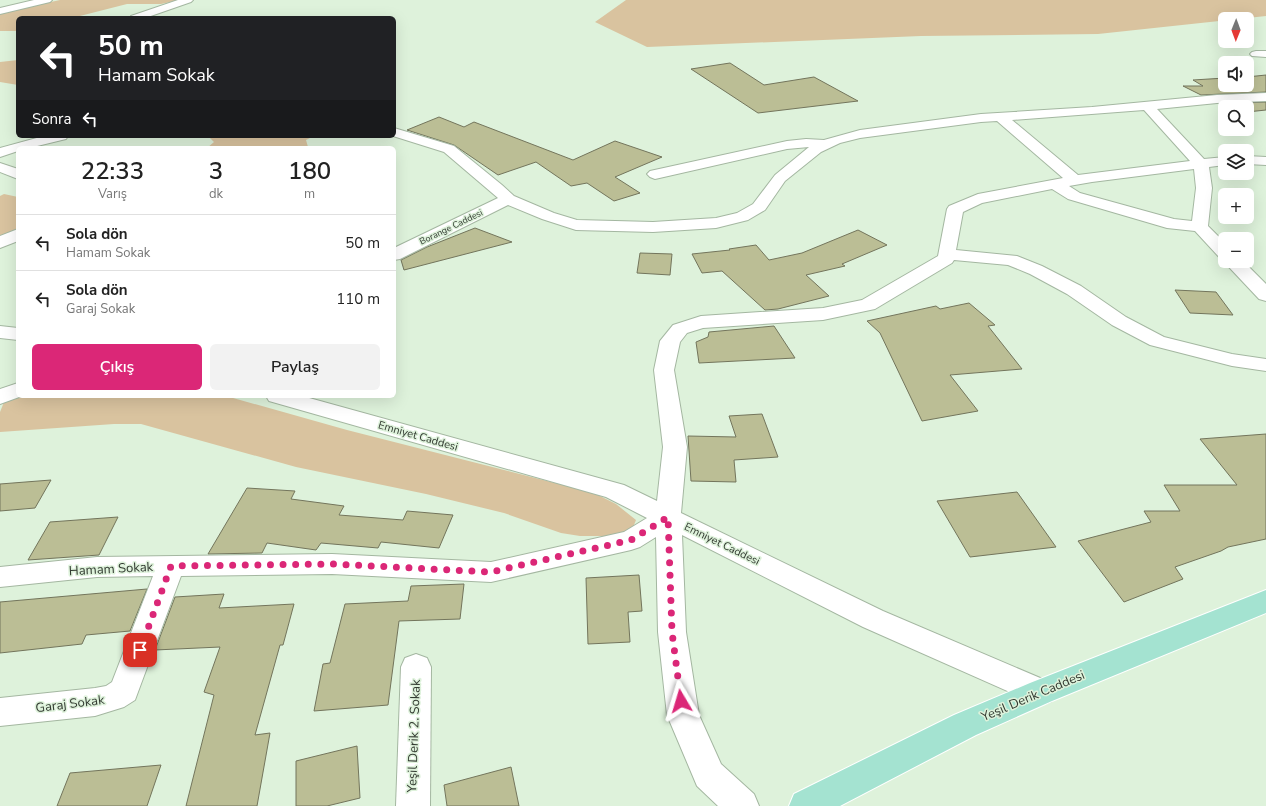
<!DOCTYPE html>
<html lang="tr">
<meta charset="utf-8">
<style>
body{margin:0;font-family:"Nunito Sans",sans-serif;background:#f2f2f2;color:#222;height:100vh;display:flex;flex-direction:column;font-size:15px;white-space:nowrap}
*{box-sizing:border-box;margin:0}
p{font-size:13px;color:#767676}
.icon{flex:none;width:22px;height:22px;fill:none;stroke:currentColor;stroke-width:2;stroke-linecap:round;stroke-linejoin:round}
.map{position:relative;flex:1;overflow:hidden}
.sheet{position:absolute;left:16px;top:146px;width:380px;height:252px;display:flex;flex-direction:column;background:#fff;border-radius:6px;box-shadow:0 4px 16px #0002}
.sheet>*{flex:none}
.guide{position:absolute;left:16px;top:16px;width:380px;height:122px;border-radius:6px;box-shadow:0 4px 16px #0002;background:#202124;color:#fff;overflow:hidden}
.needle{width:26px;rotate:181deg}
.fabs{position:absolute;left:1218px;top:12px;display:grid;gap:8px}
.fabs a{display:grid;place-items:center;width:36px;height:36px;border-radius:6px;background:#fff;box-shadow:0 4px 16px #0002;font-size:20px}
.pin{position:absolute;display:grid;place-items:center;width:34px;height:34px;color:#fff;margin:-17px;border-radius:8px;box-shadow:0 2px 6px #0006}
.me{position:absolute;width:44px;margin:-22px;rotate:353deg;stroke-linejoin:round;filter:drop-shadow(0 0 3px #0008)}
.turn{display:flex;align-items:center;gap:14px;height:84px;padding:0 16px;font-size:18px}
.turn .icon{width:52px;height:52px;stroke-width:2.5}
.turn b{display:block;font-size:28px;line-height:34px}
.then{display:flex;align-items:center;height:38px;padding:0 16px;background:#0003;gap:8px;font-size:15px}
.eta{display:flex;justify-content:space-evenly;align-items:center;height:68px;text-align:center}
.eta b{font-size:24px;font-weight:600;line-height:28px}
.button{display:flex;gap:8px;margin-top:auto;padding:8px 16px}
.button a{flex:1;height:46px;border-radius:6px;background:#db2777;color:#fff;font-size:16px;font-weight:600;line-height:46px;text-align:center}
.button a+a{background:#f2f2f2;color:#222}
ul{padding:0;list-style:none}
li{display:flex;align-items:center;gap:12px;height:56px;padding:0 16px;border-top:1px solid #e0e0e0}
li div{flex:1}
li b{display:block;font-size:15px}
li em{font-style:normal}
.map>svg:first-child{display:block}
.green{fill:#d9c39f}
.building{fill:#bbbe95;stroke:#73755c}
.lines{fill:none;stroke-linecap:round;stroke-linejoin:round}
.minor-casing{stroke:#a4b7a1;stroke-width:2}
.major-casing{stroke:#fff;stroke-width:2}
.minor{fill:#fff;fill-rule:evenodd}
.major{fill:#a4e3d1;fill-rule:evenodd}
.route{stroke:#db2777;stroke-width:7;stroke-dasharray:0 12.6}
.labels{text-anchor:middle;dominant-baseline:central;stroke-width:3;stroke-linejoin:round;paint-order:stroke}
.far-street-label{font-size:9px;fill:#323a31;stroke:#def2db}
.street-label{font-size:11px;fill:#323a31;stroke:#def2db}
.near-street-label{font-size:13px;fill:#323a31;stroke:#def2db}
</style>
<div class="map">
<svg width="1266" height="806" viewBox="0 0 1266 806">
<rect width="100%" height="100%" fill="#def2db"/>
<!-- green -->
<g class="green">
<path d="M60 0H179L161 4H127L72 18H18V31H0V13Z"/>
<path d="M626 0H1266V16L1098 34 921 36 647 47 595 22Z"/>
<path d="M18 60V85L0 82V62Z"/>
<path d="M208 136H314L306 140 308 147 313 148H207L214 142Z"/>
<path d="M4 194 18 197V229L0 237V196Z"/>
<path d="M21 396H226L347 430 594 493 616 504 636 520 632 530 608 536H580L561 533 504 513 426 494 296 467 141 424H114L0 432V412L4 402Z"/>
</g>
<!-- building -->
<g class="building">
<path d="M730 63 764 85 814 77 858 101 758 113 691 69Z"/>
<path d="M1266 75V92L1201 95 1183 86H1203L1193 80 1225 78V85H1247V77Z"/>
<path d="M1266 102V110L1247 112V107H1225L1220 104Z"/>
<path d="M439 117 464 127 474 122 573 160 615 141 662 157 615 177 640 193 614 201 587 183 571 186 536 162 498 175 454 145 407 130Z"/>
<path d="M475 228 512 242 404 270 401 260 427 247Z"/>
<path d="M858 230 887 245 842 264 845 266 806 275 829 296 778 309 765 310 722 271 702 273 692 254 730 250 729 249 756 245 769 260 802 253Z"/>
<path d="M640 253 672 254 670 275 637 273Z"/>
<path d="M1175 290 1216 292 1233 315 1190 313Z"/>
<path d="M969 303 995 325 988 326 1022 369 950 375 978 411 922 421 880 333 867 321 936 306 940 309Z"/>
<path d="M774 326 795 358 699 363 696 342 708 337 709 332Z"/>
<path d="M762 414 778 457 734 460 736 482 691 481 688 436 736 437 729 416Z"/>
<path d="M1266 434V539L1228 547 1221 551 1175 567 1183 579 1124 602 1078 541 1151 522 1144 511H1180L1164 485H1237L1200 439Z"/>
<path d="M51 480 35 508 0 511V484Z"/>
<path d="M247 488 295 491 291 499 344 506 339 515 403 520 407 511 453 515 439 548 381 542 378 548 321 543 316 550 267 543 262 553 208 554Z"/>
<path d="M1017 492 1056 547 970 557 937 501Z"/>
<path d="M118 517 99 555 28 560 50 522Z"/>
<path d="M639 575 642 611 628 612 630 642 588 644 586 578Z"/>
<path d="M464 584 460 619 399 621 388 705 314 711 323 664 330 663 345 604 408 601 411 586Z"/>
<path d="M147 589 130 631 86 635 82 644 0 653V602Z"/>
<path d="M224 594 219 608 294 604 283 645H280L255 735 270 733 257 806H186L214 695 204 692 220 647 155 650 175 597Z"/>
<path d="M357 746 360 798 327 806H296V761Z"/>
<path d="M161 765 147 806H57L70 773Z"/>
<path d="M511 767 519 806H447L444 785Z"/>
</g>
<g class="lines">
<!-- minor casing -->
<g class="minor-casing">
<g id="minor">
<path d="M34 0H52L50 2 0 14V8Z"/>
<path d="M178 0H193L191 2 145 18H130L131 16Z"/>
<path d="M1256 51H1266V57L1252 56 1250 54 1252 52Z"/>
<path d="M1266 93V101L1217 103 1157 109 1204 159 1225 157V165L1209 167 1212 188 1208 226 1225 243V258L1219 257 1195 231 1167 228 1068 199 1052 189 982 203 963 212 956 250 1017 256 1042 266 1081 286 1126 317 1164 337 1232 354 1266 359V371L1232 366 1150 345 1112 325 1067 294 1030 274 1008 265 954 260 952 263 875 309 823 320 703 328 687 333 680 342 674 370 687 447 681 513 883 611 1052 683 1056 692 1052 701 1041 705 1030 701 863 627 682 535 686 632 699 715 721 764 754 794 759 806H718L697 786 667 715 658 632 656 537 640 547 631 550 491 582 332 574 181 576 135 700 124 707 95 716 0 726V698L95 688 106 686 112 682 153 576 97 577 0 587V567L97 557 332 554 491 562 624 532 647 518 606 497 269 401 266 396H302L624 485 657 501 663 447 654 370 660 341 673 325 701 316 823 308 862 300 938 256 947 209 949 206 978 194 1063 178 997 121 981 122 860 138 840 143 821 152 785 181 765 210 748 220 716 228 653 232 576 230 542 219 508 205 400 259 394 260V248L498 198 444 152 393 136H394V128L454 146 502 185 514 196 554 213 577 220 653 222 716 218 737 213 753 204 775 175 809 147 787 149 655 179 650 177 647 174 650 171 787 141 806 139 824 140 860 130 981 114 1092 107 1217 95ZM1144 110 1190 161 1078 175 1012 120ZM1194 169 1196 188 1192 221 1174 219 1080 193 1069 186 1092 182Z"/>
<path d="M44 136H68L66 139 29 148H18V151L0 157V148Z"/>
<path d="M1247 156 1266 157V165L1247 164Z"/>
<path d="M0 163 18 169V179L0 172Z"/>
<path d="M18 229V241L0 248V236Z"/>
<path d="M1225 260V261H1243L1266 284V301L1259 299 1227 265 1224 261Z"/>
<path d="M0 326 18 328V340L0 338Z"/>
<path d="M18 383V396H22L0 404V389Z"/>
<path d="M416 654 427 658 431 667 430 806H396L401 667 405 658Z"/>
</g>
</g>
<!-- major casing -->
<g class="major-casing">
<path id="major" d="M1266 590V613L1052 701 976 735 840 806H789L794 794 954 715 1030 683Z"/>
</g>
<!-- minor -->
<use href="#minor" class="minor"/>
<!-- major -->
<use href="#major" class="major"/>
</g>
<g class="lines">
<!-- route -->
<path class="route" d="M140 650 171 566 332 564 491 572 631 540 668 517 672 632 681 701"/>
</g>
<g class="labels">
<!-- far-street labels -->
<g class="far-street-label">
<text transform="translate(451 227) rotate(-26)">Borange Caddesi</text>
</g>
<!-- street labels -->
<g class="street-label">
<text transform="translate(418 436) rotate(16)">Emniyet Caddesi</text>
<text transform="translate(722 544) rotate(26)">Emniyet Caddesi</text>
</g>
<!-- near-street labels -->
<g class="near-street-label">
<text transform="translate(111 569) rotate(-3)">Hamam Sokak</text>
<text transform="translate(1033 696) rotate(-23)">Yeşil Derik Caddesi</text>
<text transform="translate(70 704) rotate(-7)">Garaj Sokak</text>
<text transform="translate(414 736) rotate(-88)">Yeşil Derik 2. Sokak</text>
</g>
</g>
</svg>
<div class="fabs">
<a><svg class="needle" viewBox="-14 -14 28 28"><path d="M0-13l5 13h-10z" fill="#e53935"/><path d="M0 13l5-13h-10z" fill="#767676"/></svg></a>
<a><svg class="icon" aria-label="sound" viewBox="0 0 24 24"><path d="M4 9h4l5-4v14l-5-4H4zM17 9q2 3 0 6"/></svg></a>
<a><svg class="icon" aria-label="search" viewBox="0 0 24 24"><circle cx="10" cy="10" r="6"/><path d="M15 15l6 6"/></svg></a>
<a><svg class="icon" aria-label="layers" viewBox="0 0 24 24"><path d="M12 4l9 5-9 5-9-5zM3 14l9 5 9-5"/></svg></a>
<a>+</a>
<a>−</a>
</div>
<div class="pin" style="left:140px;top:650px;background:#d93025"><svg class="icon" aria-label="arrive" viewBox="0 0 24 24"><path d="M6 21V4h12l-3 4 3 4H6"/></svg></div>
<svg class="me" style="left:681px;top:701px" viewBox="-20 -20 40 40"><path d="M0-17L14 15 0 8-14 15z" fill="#db2777" stroke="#fff" stroke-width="4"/></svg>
<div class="guide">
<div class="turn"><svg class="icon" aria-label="left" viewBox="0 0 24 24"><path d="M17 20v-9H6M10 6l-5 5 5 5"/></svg><div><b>50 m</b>Hamam Sokak</div></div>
<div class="then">Sonra<svg class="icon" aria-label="left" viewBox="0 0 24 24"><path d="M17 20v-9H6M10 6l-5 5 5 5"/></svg></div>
</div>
<section class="sheet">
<div class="eta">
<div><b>22:33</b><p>Varış</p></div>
<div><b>3</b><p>dk</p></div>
<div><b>180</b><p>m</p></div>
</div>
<ul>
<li><svg class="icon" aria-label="left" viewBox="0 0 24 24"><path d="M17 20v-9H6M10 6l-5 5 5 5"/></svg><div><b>Sola dön</b><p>Hamam Sokak</p></div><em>50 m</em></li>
<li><svg class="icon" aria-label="left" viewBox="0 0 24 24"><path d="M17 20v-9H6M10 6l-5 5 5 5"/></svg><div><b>Sola dön</b><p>Garaj Sokak</p></div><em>110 m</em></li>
</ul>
<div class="button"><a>Çıkış</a><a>Paylaş</a></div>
</section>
</div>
